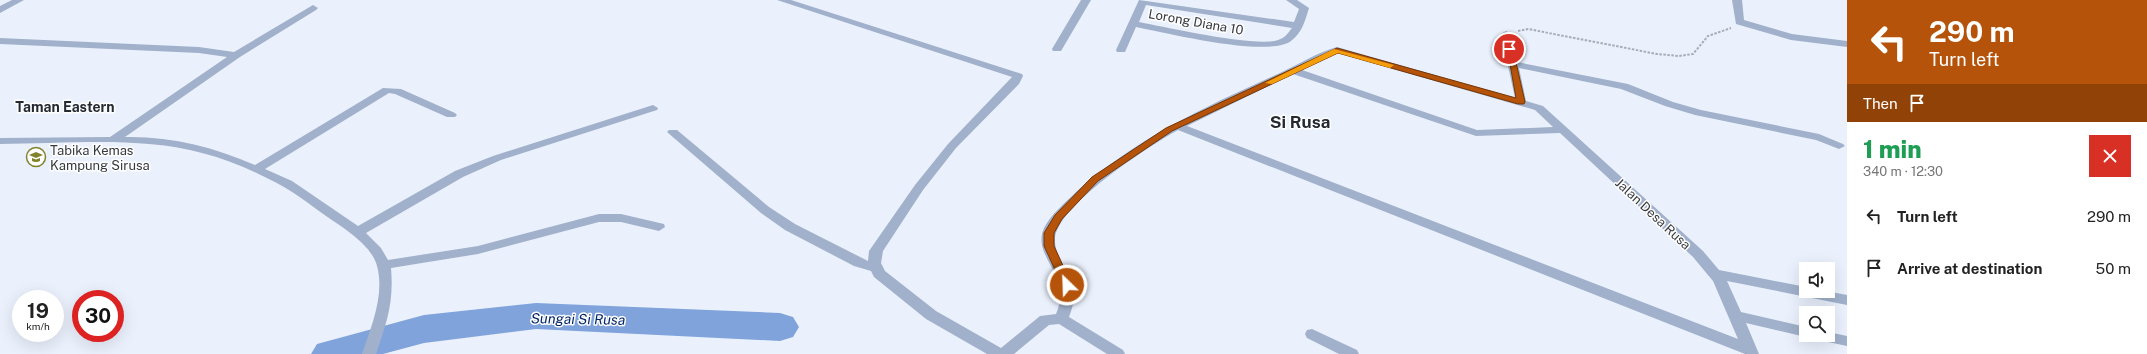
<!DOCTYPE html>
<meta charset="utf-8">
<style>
body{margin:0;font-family:"Public Sans",sans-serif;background:#f2f2f2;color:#222;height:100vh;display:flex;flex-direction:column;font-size:15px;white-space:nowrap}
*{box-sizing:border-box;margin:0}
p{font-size:13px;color:#767676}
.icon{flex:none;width:22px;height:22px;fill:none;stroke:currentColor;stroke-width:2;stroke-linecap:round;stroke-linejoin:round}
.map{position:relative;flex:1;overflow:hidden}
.sheet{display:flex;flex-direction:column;background:#fff;width:300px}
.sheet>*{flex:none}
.guide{background:#b45309;color:#fff;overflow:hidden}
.tools{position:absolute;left:1799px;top:262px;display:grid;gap:8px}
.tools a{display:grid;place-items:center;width:36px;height:36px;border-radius:0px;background:#fff;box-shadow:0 4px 16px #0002;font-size:20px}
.speed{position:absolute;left:12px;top:290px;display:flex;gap:8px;font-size:20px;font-weight:700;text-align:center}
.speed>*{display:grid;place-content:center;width:52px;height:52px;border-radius:50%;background:#fff;box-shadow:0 4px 16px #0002;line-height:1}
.speed small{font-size:10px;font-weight:400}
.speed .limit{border:6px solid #d22;background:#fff;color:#111}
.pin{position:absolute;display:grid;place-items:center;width:34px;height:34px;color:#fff;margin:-17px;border:2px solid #fff;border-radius:50%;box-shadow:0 1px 4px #0007}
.me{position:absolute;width:44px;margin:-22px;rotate:336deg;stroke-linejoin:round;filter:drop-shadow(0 0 3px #0008)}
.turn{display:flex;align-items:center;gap:14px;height:84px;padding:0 16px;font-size:18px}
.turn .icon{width:52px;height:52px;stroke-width:2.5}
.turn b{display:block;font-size:28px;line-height:34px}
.then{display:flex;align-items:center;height:38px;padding:0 16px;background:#0003;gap:8px;font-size:15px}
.round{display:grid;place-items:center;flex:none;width:42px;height:42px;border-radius:0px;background:#f2f2f2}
.head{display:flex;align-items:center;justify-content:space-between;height:68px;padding:0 16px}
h1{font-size:24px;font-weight:800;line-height:30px;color:#1e9e55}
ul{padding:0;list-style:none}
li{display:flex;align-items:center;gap:12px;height:52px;padding:0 16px}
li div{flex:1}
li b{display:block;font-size:15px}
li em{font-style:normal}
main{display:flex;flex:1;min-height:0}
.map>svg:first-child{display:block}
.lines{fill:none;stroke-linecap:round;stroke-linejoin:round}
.river{fill:#80a3dc;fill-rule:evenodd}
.path{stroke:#a7acb5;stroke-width:2;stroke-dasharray:2.5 1.5;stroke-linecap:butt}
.minor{fill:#a1b1cb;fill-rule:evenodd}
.route{fill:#b45309;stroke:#753606}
.slow{fill:#f59e0b}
.labels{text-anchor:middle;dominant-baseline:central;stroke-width:3;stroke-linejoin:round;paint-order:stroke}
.street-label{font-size:13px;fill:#36393e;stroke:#fefefe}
.poi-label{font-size:13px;fill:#36393e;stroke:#fefefe;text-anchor:start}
.neighbourhood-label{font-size:14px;font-weight:bold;fill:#242932;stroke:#fefefe}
.water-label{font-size:14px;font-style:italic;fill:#002668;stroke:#fefefe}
.district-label{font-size:17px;font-weight:bold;fill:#242932;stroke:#fefefe}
</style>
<main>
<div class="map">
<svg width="1847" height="354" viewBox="0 0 1847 354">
<rect width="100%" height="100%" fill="#eaf1fd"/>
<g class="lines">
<!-- river -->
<path class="river" d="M536 303 780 313 793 317 799 327 793 337 780 341 536 329 424 343 383 354H311L317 344 424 315Z"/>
<!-- path -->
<path class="path" d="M1518 31 1528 29 1657 54 1679 56 1693 54 1708 36 1731 28"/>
<!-- minor -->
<g class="minor">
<path d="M12 0H24L0 13V6Z"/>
<path d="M777 0H791L1022 74 1023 76 1019 84 956 148 923 190 883 251 881 263 885 271 936 311 1001 348 1040 316 1056 314C1073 275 1031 257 1044 228 1051 214 1065 203 1076 192 1136 138 1209 105 1282 72 1299 64 1318 52 1337 47L1515 98 1501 34 1506 31 1511 34 1517 62 1628 84 1673 102 1701 110 1819 134 1843 144 1845 146 1839 149 1816 140 1695 115 1665 106 1621 89 1519 68 1526 101 1543 106 1703 251 1719 270 1806 287V291H1826L1847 295V305L1727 281 1741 312 1806 327V335H1811L1806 337 1746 323 1759 354H1745L1178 130C1151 145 1050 209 1055 243 1060 276 1085 276 1069 317L1123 350 1125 354H1107L1059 324 1049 325 1014 354H987L926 319 874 277 871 271 854 266 785 230 761 213 667 132 669 130H677L769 207 795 224 868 261 869 251 915 185 948 144 1012 77ZM1338 53 1535 110 1553 127 1477 130 1302 70ZM1293 74 1476 136 1560 133 1693 257 1713 281 1738 339 1187 126Z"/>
<path d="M1081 0H1091L1061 51H1053L1052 49Z"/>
<path d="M1139 0 1294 22 1299 9 1286 0H1297L1309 8C1305 21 1302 33 1291 41 1267 58 1167 33 1136 27L1125 52H1117L1116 50ZM1146 5 1292 28C1288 33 1285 38 1278 40 1258 48 1165 27 1139 22Z"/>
<path d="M1732 0H1742L1744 20 1792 34 1847 41V47L1791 40 1736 24Z"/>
<path d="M313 5 318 8 316 10 240 57 125 137C170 136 214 147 255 165L383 88 401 89 455 113 457 115 455 117H447L395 94 389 93 265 169 292 181 358 226 455 171 493 156 653 105 658 108 657 110 501 160 463 177 366 233 381 248 388 260 478 246 599 214H621L664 224 665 227 659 231 621 222H599L478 254 391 268C394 302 387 322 376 354H362C371 327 385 295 377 266 372 245 342 227 326 216 312 206 298 195 284 187 259 173 230 160 202 153 140 136 64 144 0 144V138L110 137 227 57 199 53 0 44V38L199 47 234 52Z"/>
<path d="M1312 329 1357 350 1359 354H1339L1307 338 1305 334 1307 330Z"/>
<path d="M1828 332 1847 336V346L1814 339 1812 335H1828Z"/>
</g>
</g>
<!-- route -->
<path class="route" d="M1507 47 1513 49 1525 102 1524 104H1518L1338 53 1172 131 1098 181 1062 219 1054 233V246L1072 285 1067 289 1062 285 1044 246V233L1055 215 1092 177 1166 128 1337 48 1516 98Z"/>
<!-- slow -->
<path class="slow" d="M1334 49 1394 65 1390 68 1338 53 1272 84 1265 83Z"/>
<!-- icons -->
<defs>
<g id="school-ring" transform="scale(1)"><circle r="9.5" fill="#fefefe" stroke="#81822c" stroke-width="1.5"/><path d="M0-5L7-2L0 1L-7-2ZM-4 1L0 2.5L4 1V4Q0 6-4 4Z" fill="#81822c"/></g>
</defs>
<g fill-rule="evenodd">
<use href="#school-ring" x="36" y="157"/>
</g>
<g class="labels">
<!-- street labels -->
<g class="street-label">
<text transform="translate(1196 22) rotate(10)">Lorong Diana 10</text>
<text transform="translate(1653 214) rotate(43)">Jalan Desa Rusa</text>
</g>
<!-- poi labels -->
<g class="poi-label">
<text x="50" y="150">Tabika Kemas<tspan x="50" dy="15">Kampung Sirusa</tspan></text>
</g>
<!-- neighbourhood labels -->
<g class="neighbourhood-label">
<text x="65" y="107">Taman Eastern</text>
</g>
<!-- water labels -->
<g class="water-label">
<text transform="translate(578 319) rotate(1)">Sungai Si Rusa</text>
</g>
<!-- district labels -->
<g class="district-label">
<text x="1300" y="122">Si Rusa</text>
</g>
</g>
</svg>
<div class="tools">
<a><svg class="icon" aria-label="sound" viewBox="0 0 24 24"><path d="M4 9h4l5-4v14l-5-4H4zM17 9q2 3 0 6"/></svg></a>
<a><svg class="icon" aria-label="search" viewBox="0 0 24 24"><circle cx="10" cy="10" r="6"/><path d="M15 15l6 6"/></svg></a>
</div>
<div class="speed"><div>19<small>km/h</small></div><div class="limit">30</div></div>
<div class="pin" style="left:1509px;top:49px;background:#d93025"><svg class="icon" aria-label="arrive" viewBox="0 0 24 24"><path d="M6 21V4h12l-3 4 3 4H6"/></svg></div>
<svg class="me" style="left:1067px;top:285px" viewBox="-20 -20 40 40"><circle r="17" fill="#b45309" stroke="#fff" stroke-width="3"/><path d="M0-11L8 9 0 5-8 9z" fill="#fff"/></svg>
</div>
<section class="sheet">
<div class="guide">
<div class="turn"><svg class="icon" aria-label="left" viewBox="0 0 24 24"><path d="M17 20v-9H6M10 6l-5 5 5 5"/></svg><div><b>290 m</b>Turn left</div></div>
<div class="then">Then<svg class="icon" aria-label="arrive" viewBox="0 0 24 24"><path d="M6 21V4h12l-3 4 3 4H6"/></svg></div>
</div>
<div class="head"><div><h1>1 min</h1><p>340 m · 12:30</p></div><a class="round" style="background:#d93025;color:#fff"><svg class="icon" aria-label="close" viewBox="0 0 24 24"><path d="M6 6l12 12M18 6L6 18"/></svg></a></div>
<ul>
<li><svg class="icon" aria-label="left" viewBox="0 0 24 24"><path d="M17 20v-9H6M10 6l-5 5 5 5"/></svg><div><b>Turn left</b></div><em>290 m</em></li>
<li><svg class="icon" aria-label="arrive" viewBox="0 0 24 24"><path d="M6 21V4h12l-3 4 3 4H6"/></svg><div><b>Arrive at destination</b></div><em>50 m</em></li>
</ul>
</section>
</main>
